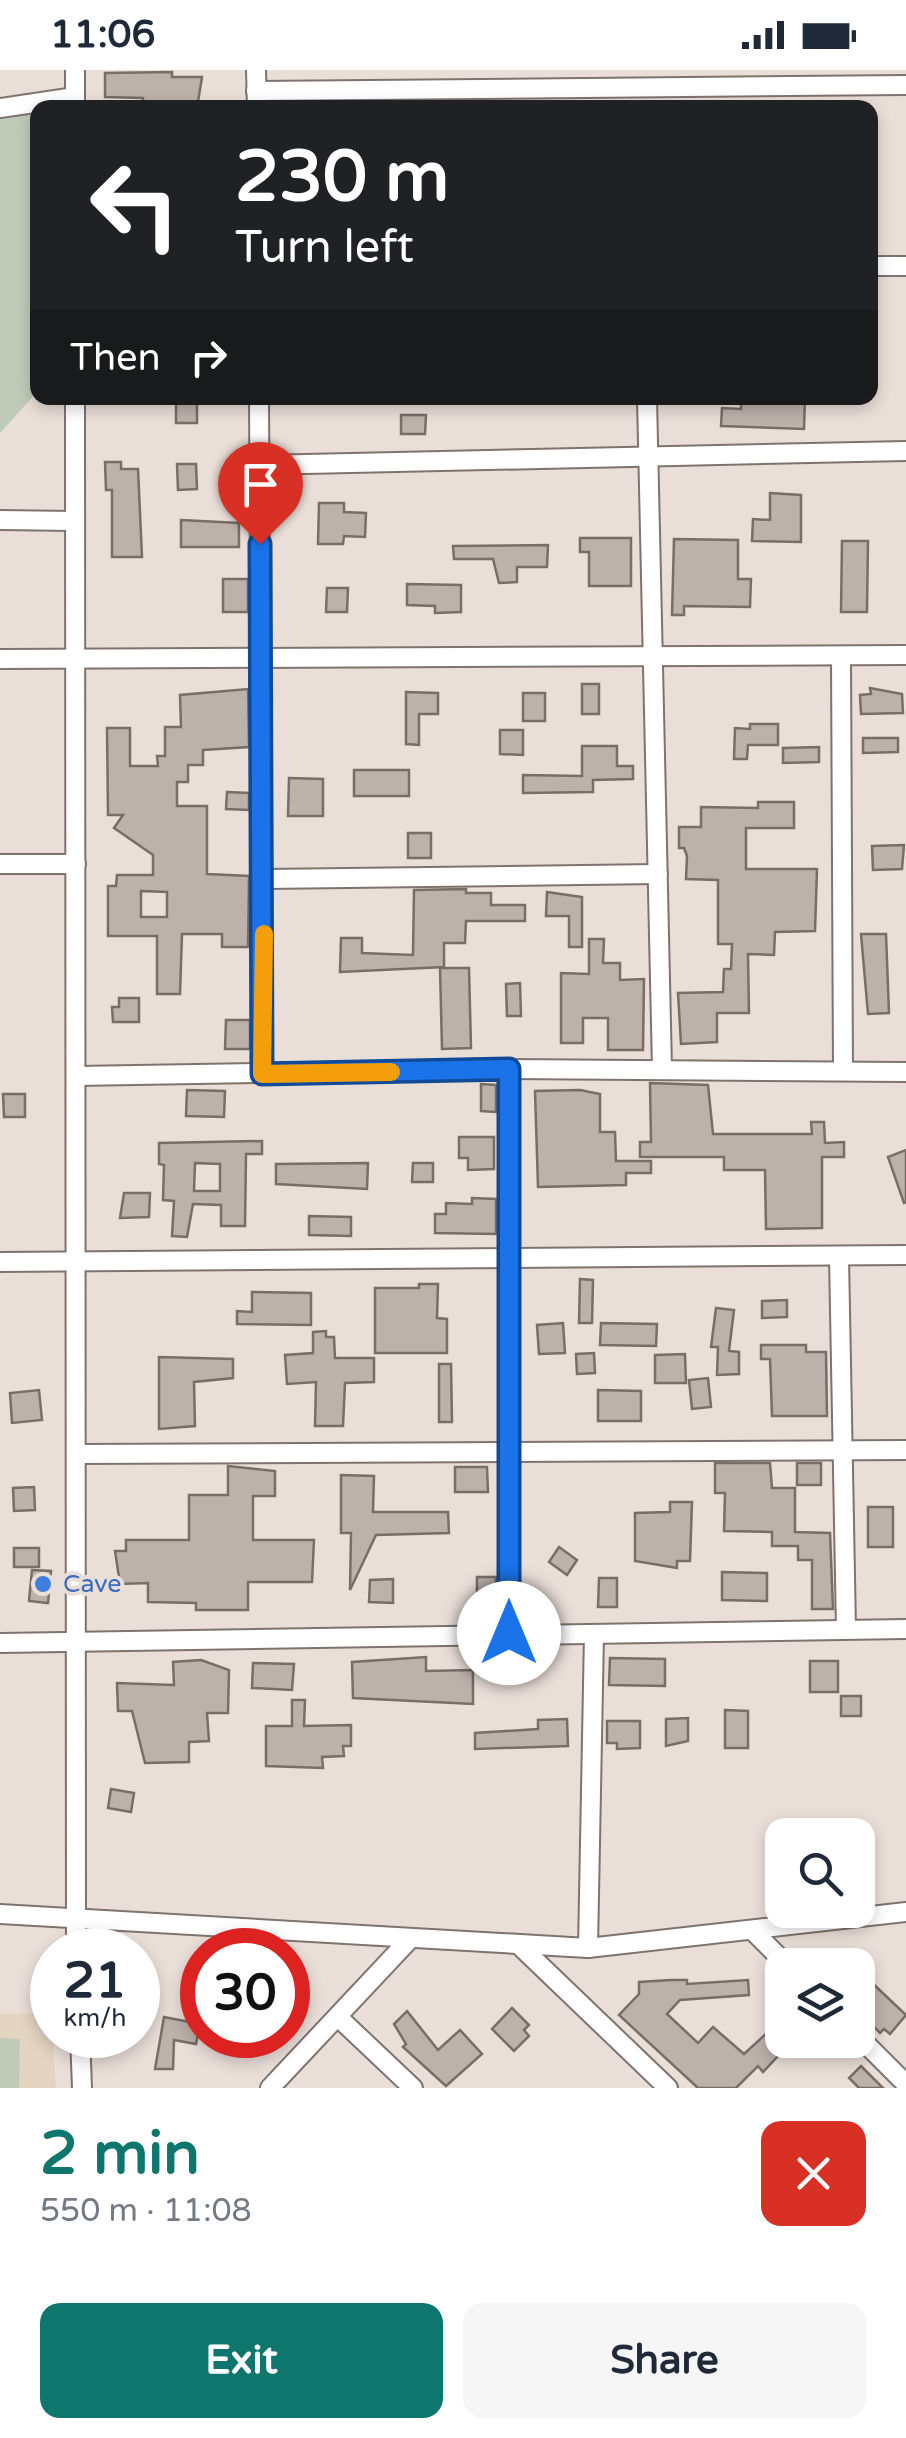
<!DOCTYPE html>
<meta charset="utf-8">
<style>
body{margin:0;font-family:"Varela Round",sans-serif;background:#f6f6f7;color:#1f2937;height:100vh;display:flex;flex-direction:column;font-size:38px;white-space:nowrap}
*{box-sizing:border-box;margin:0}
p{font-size:32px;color:#747a83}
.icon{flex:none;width:55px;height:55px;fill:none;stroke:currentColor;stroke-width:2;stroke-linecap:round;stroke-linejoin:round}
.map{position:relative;height:2018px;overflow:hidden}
.side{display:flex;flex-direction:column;background:#fff;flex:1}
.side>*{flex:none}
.hud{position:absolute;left:30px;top:30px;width:848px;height:305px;border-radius:20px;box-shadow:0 5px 15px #0003;background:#202124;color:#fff;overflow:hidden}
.fabs{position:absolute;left:765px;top:1748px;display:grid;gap:20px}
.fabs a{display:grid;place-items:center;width:110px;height:110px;border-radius:20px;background:#fff;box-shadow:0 5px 15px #0003;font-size:50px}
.speed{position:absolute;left:30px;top:1858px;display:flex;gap:20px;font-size:50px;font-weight:700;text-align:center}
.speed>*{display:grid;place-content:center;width:130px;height:130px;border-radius:50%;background:#fff;box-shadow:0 5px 15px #0003;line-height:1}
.speed small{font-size:25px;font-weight:400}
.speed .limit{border:15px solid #d22;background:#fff;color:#111}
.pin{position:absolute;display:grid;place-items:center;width:85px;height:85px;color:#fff;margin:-102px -42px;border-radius:50% 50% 50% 0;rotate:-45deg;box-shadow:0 0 10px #0007}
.pin .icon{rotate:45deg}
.me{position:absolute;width:110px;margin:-55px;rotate:0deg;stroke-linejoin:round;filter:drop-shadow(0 0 8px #0008)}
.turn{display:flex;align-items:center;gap:35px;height:210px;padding:0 40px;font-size:45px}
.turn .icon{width:130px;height:130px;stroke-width:2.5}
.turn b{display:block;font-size:70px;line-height:85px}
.then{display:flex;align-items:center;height:95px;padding:0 40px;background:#0003;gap:20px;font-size:38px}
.round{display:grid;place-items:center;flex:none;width:105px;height:105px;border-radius:20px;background:#f6f6f7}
.head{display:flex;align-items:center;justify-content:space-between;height:170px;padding:0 40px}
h1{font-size:60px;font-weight:700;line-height:75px;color:#0f766e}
.action{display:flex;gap:20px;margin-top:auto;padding:20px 40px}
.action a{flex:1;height:115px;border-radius:20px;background:#0f766e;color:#fff;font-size:40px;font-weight:700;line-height:115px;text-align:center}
.action a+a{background:#f6f6f7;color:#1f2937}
.status{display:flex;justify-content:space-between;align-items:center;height:70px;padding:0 50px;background:#fff;direction:ltr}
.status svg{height:28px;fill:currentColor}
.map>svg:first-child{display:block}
.education{fill:#e4d4c2}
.green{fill:#bfcbb8}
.building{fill:#bdb1ab;stroke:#786e68;stroke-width:2.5;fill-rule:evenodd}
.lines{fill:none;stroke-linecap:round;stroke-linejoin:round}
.street-casing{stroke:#7e736e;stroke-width:22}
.street{stroke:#fff;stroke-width:18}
.route-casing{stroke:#114b97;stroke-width:25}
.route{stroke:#1a73e8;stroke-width:18}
.slow{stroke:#f59e0b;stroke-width:18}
.shop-dot{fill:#3f7fe0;stroke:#eaded8;stroke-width:4}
.labels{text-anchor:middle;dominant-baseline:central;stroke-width:8;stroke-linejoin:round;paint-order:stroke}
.shop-label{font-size:25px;fill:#366cbe;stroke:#eaded8;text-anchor:start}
</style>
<div class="status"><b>11:06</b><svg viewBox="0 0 49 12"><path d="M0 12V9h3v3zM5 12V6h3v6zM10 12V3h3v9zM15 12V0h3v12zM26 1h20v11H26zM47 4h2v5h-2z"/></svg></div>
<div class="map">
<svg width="906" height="2018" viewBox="0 0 906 2018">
<rect width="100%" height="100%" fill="#eaded8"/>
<!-- education -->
<path class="education" d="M51 1943 56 2018H0V1944Z"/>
<!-- green -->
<g class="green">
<path d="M37 42V322L0 363V48Z"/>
<path d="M0 1968 20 1969 19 2018H0Z"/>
</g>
<!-- building -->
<g class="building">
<path d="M172 2V7H202L197 38H143V28L105 27V3Z"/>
<rect x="176" y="328" width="21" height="25"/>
<path d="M741 328H805L804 359 721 356 722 338 741 339Z"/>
<path d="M401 345H426L425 364H401Z"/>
<path d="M105 392H121V399H138L142 487H112V420H106Z"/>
<path d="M177 394H196L197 419 178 420Z"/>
<path d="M770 423 801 425V472L752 471 753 449 770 450Z"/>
<path d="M319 433H344V442L366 443 365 467 344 466 343 474H318Z"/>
<path d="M181 450 239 453V477H181Z"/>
<path d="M580 468H631V516H589V482H580Z"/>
<path d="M674 469 738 470V509H751L750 537 684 536V545H672Z"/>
<path d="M842 471H868L867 542H841Z"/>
<path d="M548 475 547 497H517V512L499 513 493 489H454L453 476Z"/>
<rect x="223" y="509" width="25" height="33"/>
<path d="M407 514 461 515V542L435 543V536L407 535Z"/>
<path d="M327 518H348L347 542H326Z"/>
<rect x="582" y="614" width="17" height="30"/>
<path d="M870 618 902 624 903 643 861 644 860 625 871 624Z"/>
<path d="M248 619 249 677 203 680V695H188V712H177V736H207V804L249 806 248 877H222V864H182L180 924H157V866H108V816H116L117 805H153V785L114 758 123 745H108L107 658H130V696H158L157 686H165V657H181L180 625ZM141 821 167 822V847H141Z"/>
<path d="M406 622 438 623V644H419V675L406 674Z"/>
<rect x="523" y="623" width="22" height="28"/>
<path d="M750 654H778V675H748L747 689H734L735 658 750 659Z"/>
<path d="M500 660H523V685L500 684Z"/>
<path d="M863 668H898V682L863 683Z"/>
<path d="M582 676H617V696H633V709L593 710V722L523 723V705L582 706Z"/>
<path d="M819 677V692L783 693V678Z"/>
<rect x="354" y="700" width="55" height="26"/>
<path d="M289 708 323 709V746H288Z"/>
<path d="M227 722 249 723V740L226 739Z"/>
<path d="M758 732H794V758H746V799H817L815 861 775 862 774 885 748 884 749 943H717V972L681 974 678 923 723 922 724 899H731L732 874H718V810L686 809 687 786 684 778H679V757H701V737L758 738Z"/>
<rect x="408" y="763" width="23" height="25"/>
<path d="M904 775 902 799 873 800 872 776Z"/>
<path d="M466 819V823H491V835H525V851H466L465 873H444V897L340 902 341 868H362V883L413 885 414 820Z"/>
<path d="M547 822 582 827V877H569V846H546Z"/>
<path d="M861 864H886L889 943 868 944Z"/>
<path d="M589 869H604L603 893H620V910L644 909 643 980H608V948H583V973H561V903L589 904Z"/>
<path d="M440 898H469L471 978 442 979Z"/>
<path d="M520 913 521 946H507L506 914Z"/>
<path d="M119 928H139V952H113L112 937H119Z"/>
<path d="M226 950H250V979H225Z"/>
<path d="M650 1013 708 1015 713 1064H812L811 1052H824L825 1073 844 1072V1087H822V1158L766 1159 765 1100H724V1087H640V1072H651Z"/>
<path d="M481 1014 496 1015V1042L481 1041Z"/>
<path d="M187 1020 225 1021 224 1047 186 1046Z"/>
<path d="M580 1020 600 1024V1062H615L616 1091H651V1103H626V1115L538 1117 535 1021Z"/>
<path d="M3 1024H25V1047H4Z"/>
<path d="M459 1067H494V1099L468 1100V1088H459Z"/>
<path d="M262 1071V1084H246L245 1156H221V1135L193 1134 187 1167 172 1166 174 1131 163 1130 164 1095 159 1094V1073ZM195 1093 220 1094V1121H194Z"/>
<path d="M906 1080V1132L904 1133 888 1087Z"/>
<path d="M368 1093 367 1119 276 1114V1094Z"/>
<path d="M413 1093H433V1112H412Z"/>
<path d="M124 1123H150L149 1147 120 1148Z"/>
<path d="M472 1128 496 1129V1164L435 1163V1144H446V1133L472 1134Z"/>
<path d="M309 1146 351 1147V1166L309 1165Z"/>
<path d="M580 1209 593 1210 592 1253H579Z"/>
<path d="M419 1214H438L437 1248 447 1249V1283H375V1218H419Z"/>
<path d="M252 1222 311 1223V1255L237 1254V1241L252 1242Z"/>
<path d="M787 1230V1247L762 1248V1231Z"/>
<path d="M716 1238 734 1240 729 1281 739 1282V1304L717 1305 718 1277H711Z"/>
<path d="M563 1253 565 1283 539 1284 537 1255Z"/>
<path d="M601 1253 657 1254 656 1276 600 1275Z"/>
<path d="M326 1261V1267H334L335 1288H374V1312L345 1313 343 1356H315L316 1312 287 1314 285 1285 313 1283V1262Z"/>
<path d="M761 1275H806V1282H826L827 1346H772L770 1289H761Z"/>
<path d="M594 1283 595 1303 577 1304 576 1284Z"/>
<path d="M685 1284 686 1313H655V1285Z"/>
<path d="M159 1287 233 1289V1308L194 1312 195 1356 159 1359Z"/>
<path d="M439 1294H451L452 1352H439Z"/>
<path d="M708 1308 711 1337 692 1339 689 1310Z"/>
<path d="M39 1320 42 1350 12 1353 10 1323Z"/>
<path d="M598 1320 641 1321V1351H598Z"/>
<path d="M715 1393H770L772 1418H795V1462L830 1463 833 1539H812V1490H798V1476H772V1462L724 1461 725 1423H715Z"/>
<rect x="797" y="1393" width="24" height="22"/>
<path d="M228 1396 275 1401V1426H253V1470H314L312 1512H248V1540H196V1533L148 1532V1513L120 1514 115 1481H126V1470H189V1425H228Z"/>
<path d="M455 1397H487L488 1422H455Z"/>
<path d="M341 1405 374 1406 373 1442H448L449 1463 376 1465 350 1520 351 1463H341Z"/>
<path d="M34 1417 35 1440 14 1441 13 1418Z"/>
<path d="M670 1432H692L690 1491H677V1498L635 1491V1443L670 1442Z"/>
<rect x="868" y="1437" width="25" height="40"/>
<path d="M559 1477 577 1490 567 1505 549 1492Z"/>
<rect x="14" y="1478" width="25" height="19"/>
<path d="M32 1500 51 1501 48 1533 29 1531Z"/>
<path d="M722 1502 767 1503V1531L722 1530Z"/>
<path d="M477 1507H496L494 1540 477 1539Z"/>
<path d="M599 1508H617V1537H598Z"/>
<path d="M393 1509V1533L369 1532 370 1510Z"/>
<path d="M426 1587V1601L473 1600V1634L353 1628 352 1592Z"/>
<path d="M610 1588 665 1589V1616L609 1615Z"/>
<path d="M201 1590 229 1600 228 1643H207L209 1671 189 1672V1692L145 1693 132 1641H118L117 1613 174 1615 173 1592Z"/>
<rect x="810" y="1591" width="28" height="31"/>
<path d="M253 1593 294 1594 292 1620 252 1618Z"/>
<rect x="841" y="1626" width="20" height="20"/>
<path d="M292 1630H305L304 1656 351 1655V1676H343L344 1686 322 1687 323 1698 266 1696V1656H292Z"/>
<path d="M725 1640 748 1641V1678H725Z"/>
<path d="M688 1648V1671L666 1676V1649Z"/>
<path d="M567 1649 568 1676 475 1679V1663L538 1659V1650Z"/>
<path d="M607 1651H640V1678L617 1679V1673H607Z"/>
<path d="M111 1719 134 1723 131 1742 108 1738Z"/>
<path d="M671 1910H687V1914L748 1910 749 1925 680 1930 667 1944 698 1973 713 1957 744 1984 782 1949V1970H793L763 2002 758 1996 736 2018H698L619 1945 639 1924V1912Z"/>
<path d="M869 1910 906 1945 890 1964 884 1959 880 1963 858 1941V1922Z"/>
<path d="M512 1938 529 1955 524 1960 529 1966 514 1981 492 1959Z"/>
<path d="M407 1941 438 1980 460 1960 482 1984 446 2016 403 1977 406 1974 394 1954Z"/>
<path d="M164 1947 200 1954 196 1974 174 1970 173 1999H155Z"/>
<path d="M861 1996 883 2018H859L849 2008Z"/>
</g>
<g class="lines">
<!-- street casing -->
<g class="street-casing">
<g id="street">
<path d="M75 0V34"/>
<path d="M256 0 257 38"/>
<path d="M256 21 906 15"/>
<path d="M0 38 75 27"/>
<path d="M870 196H906"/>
<path d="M75 328 76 1880"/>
<path d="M259 328 263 1004"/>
<path d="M647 328 662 999"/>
<path d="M260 395 906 381"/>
<path d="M0 450 74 451"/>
<path d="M841 586 843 1001"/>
<path d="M0 589 906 585"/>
<path d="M0 794H76"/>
<path d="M265 809 658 804"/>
<path d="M76 1006 509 999 906 1002"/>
<path d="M839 1187 846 1559"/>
<path d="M0 1192 906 1185"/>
<path d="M78 1384 906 1380"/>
<path d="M509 1563V999"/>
<path d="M0 1573 906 1559"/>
<path d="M0 1844 588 1878 906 1842"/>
<path d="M754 1862 787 1895"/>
<path d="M518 1874 668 2018"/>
<path d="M588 1878 594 1564"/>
<path d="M339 1948 413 2018"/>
<path d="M80 1965 82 2018"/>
<path d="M858 1966 906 2014"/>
<path d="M270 2018 409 1870"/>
</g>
</g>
<!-- street -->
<use href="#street" class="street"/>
</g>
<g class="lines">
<!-- route casing -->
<g class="route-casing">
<path id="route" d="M260 474 262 1004 509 999V1563"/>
</g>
<!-- route -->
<use href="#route" class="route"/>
<!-- slow -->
<path class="slow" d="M264 864 262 1004 391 1002"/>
</g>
<!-- markers -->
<circle class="shop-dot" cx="43" cy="1514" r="10"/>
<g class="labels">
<!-- shop labels -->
<g class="shop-label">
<text x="63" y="1514">Cave</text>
</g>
</g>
</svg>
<div class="fabs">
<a><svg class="icon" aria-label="search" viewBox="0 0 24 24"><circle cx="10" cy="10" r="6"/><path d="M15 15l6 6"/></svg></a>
<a><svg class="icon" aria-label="layers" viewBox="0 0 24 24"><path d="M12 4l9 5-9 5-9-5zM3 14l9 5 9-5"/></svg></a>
</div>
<div class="speed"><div>21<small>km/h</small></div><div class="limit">30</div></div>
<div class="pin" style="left:260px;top:474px;background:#d93025"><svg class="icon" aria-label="arrive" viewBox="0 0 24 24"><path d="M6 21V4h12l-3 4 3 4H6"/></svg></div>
<svg class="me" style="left:509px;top:1563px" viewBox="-20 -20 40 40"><circle r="19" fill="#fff"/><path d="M0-13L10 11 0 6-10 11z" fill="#1a73e8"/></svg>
<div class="hud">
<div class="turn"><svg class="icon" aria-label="left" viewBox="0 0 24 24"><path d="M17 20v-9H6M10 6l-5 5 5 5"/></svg><div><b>230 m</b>Turn left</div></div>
<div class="then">Then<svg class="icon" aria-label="right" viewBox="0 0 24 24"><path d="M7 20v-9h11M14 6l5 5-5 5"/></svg></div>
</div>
</div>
<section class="side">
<div class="head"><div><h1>2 min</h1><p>550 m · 11:08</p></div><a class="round" style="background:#d93025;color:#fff"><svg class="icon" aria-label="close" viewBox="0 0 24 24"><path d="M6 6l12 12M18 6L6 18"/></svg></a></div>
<div class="action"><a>Exit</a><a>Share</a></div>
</section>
